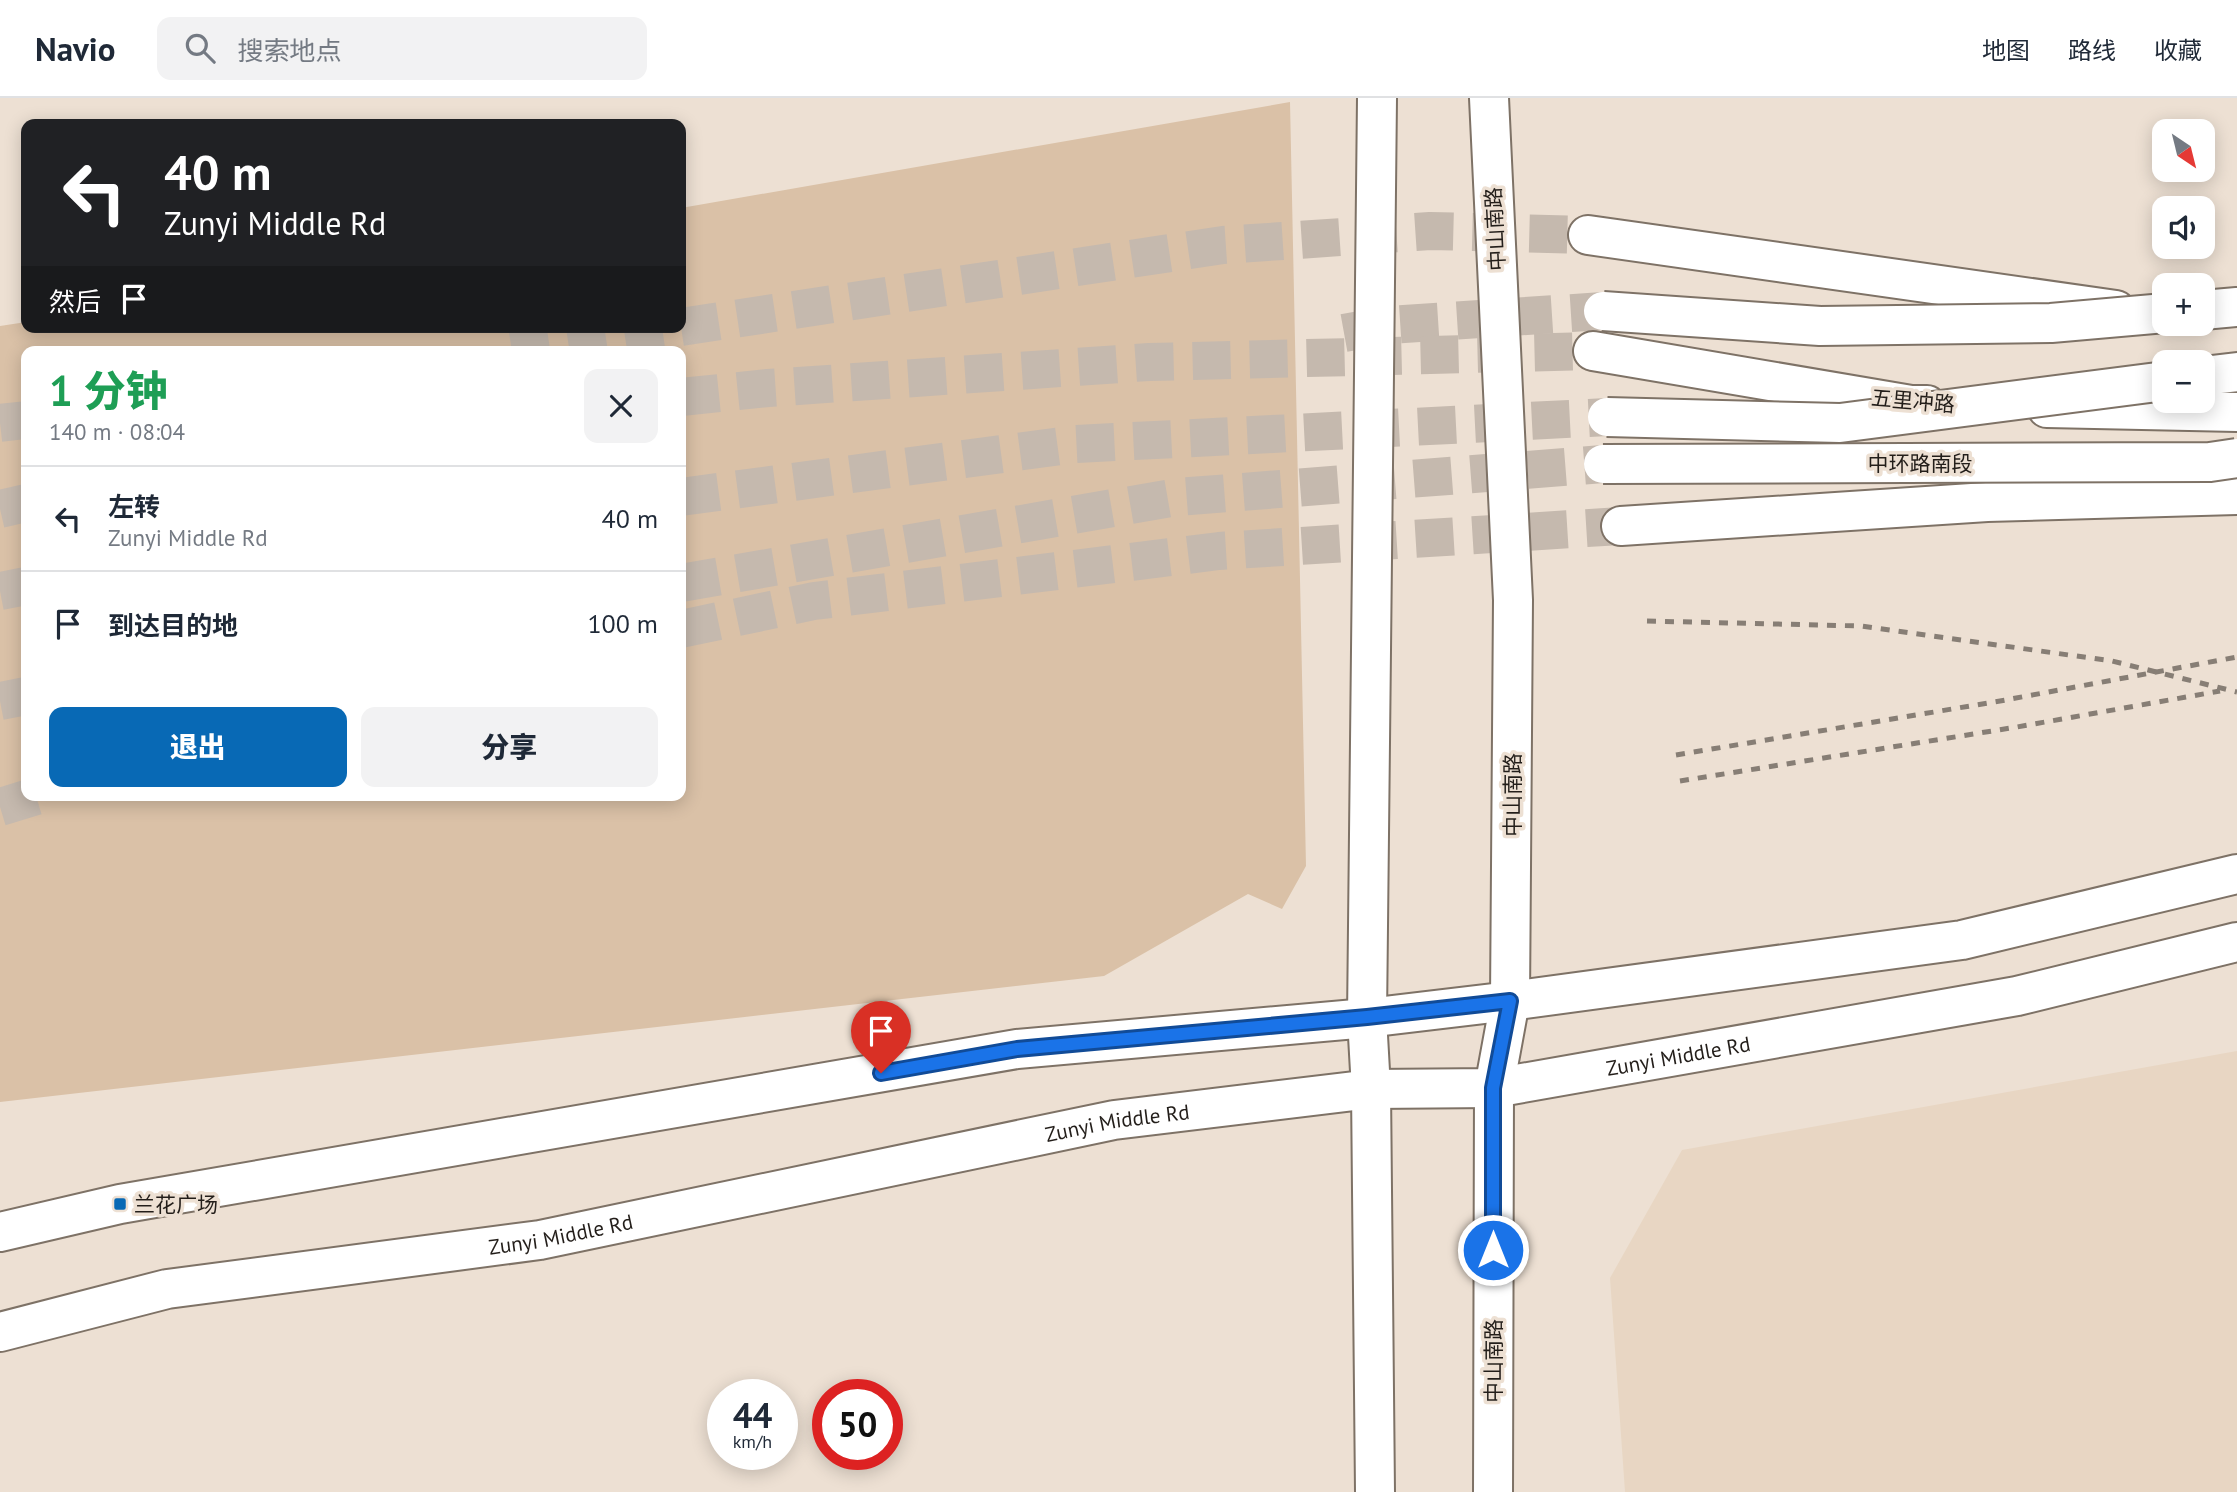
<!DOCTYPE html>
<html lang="zh">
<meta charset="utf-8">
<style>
body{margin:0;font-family:"PT Sans","Noto Sans SC",sans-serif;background:#f2f2f3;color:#1f2937;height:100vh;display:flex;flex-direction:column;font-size:26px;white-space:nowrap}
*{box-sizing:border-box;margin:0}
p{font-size:23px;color:#747a83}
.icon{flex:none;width:38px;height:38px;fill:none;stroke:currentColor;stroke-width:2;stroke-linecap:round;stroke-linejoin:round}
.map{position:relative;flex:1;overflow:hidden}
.side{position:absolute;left:21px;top:248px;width:665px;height:455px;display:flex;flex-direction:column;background:#fff;border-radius:14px;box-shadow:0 4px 18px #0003}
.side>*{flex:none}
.hud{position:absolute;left:21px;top:21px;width:665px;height:214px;border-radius:14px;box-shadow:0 4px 18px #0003;background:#202124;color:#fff;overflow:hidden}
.needle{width:46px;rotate:145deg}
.tools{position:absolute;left:2152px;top:21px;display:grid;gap:14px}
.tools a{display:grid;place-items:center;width:63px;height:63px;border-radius:14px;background:#fff;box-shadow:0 4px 18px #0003;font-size:35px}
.speed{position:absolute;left:707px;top:1281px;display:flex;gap:14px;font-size:35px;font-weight:700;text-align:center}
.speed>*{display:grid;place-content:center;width:91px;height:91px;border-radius:50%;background:#fff;box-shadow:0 4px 18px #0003;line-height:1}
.speed small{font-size:18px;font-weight:400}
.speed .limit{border:10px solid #d22;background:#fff;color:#111}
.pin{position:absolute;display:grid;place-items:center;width:60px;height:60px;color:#fff;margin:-72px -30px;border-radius:50% 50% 50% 0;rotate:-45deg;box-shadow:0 0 7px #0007}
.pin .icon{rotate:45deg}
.me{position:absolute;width:77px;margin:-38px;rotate:0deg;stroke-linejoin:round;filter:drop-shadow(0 0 5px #0008)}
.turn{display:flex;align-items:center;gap:24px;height:147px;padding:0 28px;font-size:32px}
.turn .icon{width:91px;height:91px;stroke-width:2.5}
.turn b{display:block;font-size:49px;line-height:60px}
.then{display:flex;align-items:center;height:66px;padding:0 28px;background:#0003;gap:14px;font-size:26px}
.round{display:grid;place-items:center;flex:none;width:74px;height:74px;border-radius:14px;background:#f2f2f3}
.overview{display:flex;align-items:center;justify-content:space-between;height:119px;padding:0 28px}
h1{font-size:42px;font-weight:800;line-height:52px;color:#1e9e55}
.action{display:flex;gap:14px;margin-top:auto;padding:14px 28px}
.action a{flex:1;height:80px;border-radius:14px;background:#0869b5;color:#fff;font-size:28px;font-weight:800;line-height:80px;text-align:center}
.action a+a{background:#f2f2f3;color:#1f2937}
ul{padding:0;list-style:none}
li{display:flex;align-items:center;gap:21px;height:105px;padding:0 28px;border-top:2px solid #e0e1e3}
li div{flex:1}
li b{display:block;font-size:26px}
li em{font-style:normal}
header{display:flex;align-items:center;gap:42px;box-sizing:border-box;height:98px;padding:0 35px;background:#fff;border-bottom:2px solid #e0e1e3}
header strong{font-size:33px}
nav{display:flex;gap:38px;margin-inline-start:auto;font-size:24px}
.search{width:490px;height:63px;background:#f2f2f3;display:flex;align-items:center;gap:18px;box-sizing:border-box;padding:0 24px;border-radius:14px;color:#747a83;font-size:26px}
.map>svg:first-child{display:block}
.built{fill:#e8d6c3}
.green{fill:#dac1a7;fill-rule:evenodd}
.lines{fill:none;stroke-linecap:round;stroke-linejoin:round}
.trunk-tunnel{stroke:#c5b9ae;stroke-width:38;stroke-dasharray:38 19;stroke-linecap:butt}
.secondary-casing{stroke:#7e7266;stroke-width:42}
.trunk-casing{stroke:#7e7266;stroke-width:42}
.secondary{stroke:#fff;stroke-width:38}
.trunk{stroke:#fff;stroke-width:38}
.rail{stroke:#877e75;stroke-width:5;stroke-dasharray:9 9;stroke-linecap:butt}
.trunk-bridge-casing{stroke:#7e7266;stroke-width:42;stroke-linecap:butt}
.trunk-bridge{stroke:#fff;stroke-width:38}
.route-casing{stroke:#114b97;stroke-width:18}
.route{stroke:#1a73e8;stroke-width:12}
.poi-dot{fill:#0869b5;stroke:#ede0d3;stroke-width:2.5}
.labels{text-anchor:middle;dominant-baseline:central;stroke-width:7;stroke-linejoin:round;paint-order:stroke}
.street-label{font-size:21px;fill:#231e1a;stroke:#ede0d3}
.poi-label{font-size:21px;fill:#231e1a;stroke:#ede0d3;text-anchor:start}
</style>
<header>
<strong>Navio</strong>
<div class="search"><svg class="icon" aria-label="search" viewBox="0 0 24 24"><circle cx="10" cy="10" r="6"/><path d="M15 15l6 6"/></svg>搜索地点</div>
<nav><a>地图</a><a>路线</a><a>收藏</a></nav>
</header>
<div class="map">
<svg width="2237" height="1394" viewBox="0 0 2237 1394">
<rect width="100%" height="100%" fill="#ede0d3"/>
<!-- built -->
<path class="built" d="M2237 953V1394H1625L1610 1180 1682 1052Z"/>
<!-- green -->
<path class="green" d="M1290 4 1306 768 1282 811 1248 796 1104 878 0 1004V228L26 224V229H681V110ZM26 254H681V698H26Z"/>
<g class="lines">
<!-- trunk-tunnel -->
<g class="trunk-tunnel">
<path d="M681 229 1223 147 1430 133 1588 137"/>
<path d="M1344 235 1388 227 1603 213"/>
<path d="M512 254 676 229"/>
<path d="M681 299 768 290 1149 264 1593 253"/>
<path d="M0 325 26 322"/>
<path d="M681 399 1076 346 1607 319"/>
<path d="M0 411 26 405"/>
<path d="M681 485 1177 399 1603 366"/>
<path d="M0 493 26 488"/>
<path d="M681 531 814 503 1219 453 1621 428"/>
<path d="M0 603 26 598"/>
<path d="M0 709 36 698"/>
</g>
<!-- secondary casing -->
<g class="secondary-casing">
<g id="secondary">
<path d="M1489 0 1513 502 1510 903 1494 990 1493 1394"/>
<path d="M0 1134 120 1106 1017 951 1367 920 1510 903 1962 842 2237 776"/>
<path id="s1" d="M0 1234 167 1191 540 1142 1114 1022 1371 991 1494 990 2017 898 2237 844"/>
<path d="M1375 1394 1371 991 1367 920 1377 0"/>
</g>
</g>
<!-- trunk casing -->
<g class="trunk-casing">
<g id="trunk">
<path d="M1588 137 2116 212"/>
<path d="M2203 212 2237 209"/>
<path d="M1593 253 1911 307H1927"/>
<path d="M2203 278 2237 274"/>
<path d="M2047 310 2237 314"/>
<path d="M1621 428 1987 404 2237 397"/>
</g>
</g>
<!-- secondary -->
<use href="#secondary" class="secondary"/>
<!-- trunk -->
<use href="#trunk" class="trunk"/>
<!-- rail -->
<g class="rail">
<path d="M1647 523 1861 528 2112 563 2237 594"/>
<path d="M1676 657 2000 603 2237 559"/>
<path d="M1680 683 2017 629 2220 593"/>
</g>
<!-- trunk-bridge casing -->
<g class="trunk-bridge-casing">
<g id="trunk-bridge">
<path d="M1603 213 1820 228 2051 225 2165 215"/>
<path d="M1607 319 1840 325 2165 283"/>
<path d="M1603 366 2210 364 2237 360"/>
</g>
</g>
<!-- trunk-bridge -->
<use href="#trunk-bridge" class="trunk-bridge"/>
</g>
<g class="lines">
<!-- route casing -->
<g class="route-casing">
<path id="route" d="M881 975 1017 951 1367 919 1510 903 1493 990V1152"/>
</g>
<!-- route -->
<use href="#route" class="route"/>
</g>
<!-- markers -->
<rect class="poi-dot" x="113" y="1099" width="14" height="14" rx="3.5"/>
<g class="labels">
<!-- street labels -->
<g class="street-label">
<text transform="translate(1495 131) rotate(-93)">中山南路</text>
<text transform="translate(1913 303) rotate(5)">五里冲路</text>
<text x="1920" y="365">中环路南段</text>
<text transform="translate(1512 697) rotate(-90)">中山南路</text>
<text stroke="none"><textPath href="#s1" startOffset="1704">Zunyi Middle Rd</textPath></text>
<text stroke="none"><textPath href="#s1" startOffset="1138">Zunyi Middle Rd</textPath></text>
<text stroke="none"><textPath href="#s1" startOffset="570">Zunyi Middle Rd</textPath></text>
<text transform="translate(1493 1263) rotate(-90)">中山南路</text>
</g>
<!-- poi labels -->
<g class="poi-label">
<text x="134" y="1106">兰花广场</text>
</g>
</g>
</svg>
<div class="tools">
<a><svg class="needle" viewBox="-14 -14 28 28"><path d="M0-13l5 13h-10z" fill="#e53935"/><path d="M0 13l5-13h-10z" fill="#747a83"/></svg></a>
<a><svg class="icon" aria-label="sound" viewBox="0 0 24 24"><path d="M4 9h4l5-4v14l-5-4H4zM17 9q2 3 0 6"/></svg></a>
<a>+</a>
<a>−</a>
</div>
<div class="speed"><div>44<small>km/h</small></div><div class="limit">50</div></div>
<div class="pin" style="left:881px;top:975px;background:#d93025"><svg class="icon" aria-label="arrive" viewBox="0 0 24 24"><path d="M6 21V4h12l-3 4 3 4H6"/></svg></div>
<svg class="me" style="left:1493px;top:1152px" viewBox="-20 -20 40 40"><circle r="17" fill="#1a73e8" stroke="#fff" stroke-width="3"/><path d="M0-11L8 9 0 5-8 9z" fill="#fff"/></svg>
<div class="hud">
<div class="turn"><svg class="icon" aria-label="left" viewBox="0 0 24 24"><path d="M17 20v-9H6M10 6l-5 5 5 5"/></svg><div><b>40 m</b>Zunyi Middle Rd</div></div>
<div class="then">然后<svg class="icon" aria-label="arrive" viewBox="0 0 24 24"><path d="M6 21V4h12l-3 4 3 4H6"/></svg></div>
</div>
<section class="side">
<div class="overview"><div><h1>1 分钟</h1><p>140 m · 08:04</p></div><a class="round"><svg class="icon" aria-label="close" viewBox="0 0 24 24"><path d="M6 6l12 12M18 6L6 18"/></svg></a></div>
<ul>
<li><svg class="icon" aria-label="left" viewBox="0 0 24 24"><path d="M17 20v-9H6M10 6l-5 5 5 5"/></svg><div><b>左转</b><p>Zunyi Middle Rd</p></div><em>40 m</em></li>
<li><svg class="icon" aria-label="arrive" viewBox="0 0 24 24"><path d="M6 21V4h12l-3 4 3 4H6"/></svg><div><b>到达目的地</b></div><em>100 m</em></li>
</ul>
<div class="action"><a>退出</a><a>分享</a></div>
</section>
</div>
